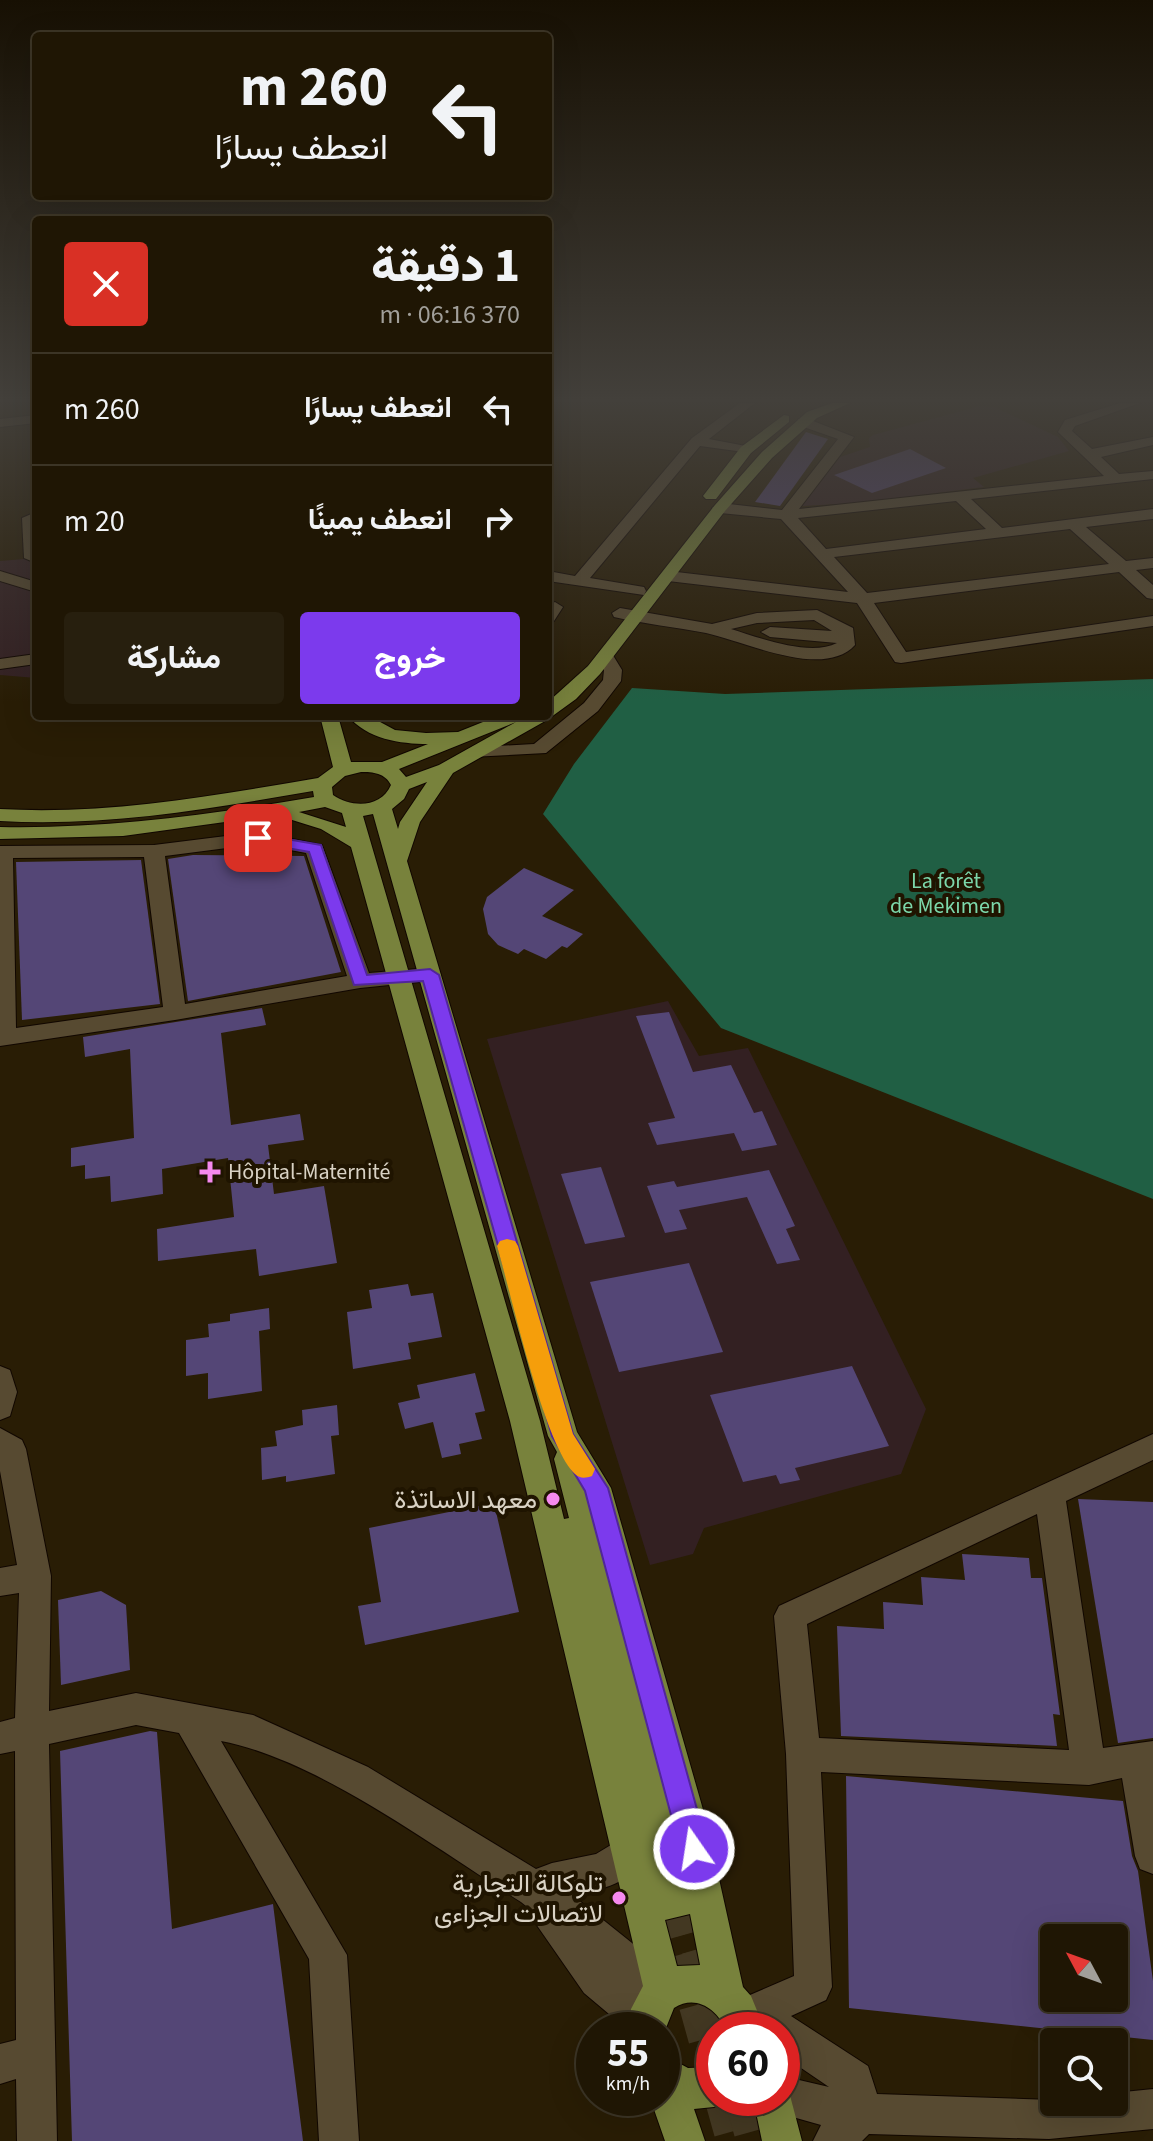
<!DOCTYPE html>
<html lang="ar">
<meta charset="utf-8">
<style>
body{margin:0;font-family:"Source Sans 3",Vazirmatn,sans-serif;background:#271f0e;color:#f1f3f6;direction:rtl;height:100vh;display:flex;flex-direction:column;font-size:30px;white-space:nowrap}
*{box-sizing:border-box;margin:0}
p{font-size:26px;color:#a19f9a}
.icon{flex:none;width:44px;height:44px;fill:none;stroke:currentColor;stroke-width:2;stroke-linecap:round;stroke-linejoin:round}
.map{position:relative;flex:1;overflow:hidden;direction:ltr}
.drawer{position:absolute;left:32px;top:216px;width:520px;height:504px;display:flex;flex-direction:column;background:#1f1604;border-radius:8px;box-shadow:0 8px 32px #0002,0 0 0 2px #3c3526;direction:rtl}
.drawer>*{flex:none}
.guide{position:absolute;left:32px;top:32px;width:520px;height:168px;border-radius:8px;box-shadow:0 8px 32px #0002,0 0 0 2px #3c3526;direction:rtl;background:#1f1604;color:#f1f3f6;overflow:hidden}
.needle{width:52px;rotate:311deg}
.buttons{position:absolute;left:1040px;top:1924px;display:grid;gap:16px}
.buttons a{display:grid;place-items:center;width:88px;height:88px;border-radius:8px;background:#1f1604;box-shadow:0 8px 32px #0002,0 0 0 2px #3c3526;font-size:40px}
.speed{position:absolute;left:576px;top:2012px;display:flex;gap:16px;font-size:40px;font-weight:700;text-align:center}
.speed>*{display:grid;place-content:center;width:104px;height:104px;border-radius:50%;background:#1f1604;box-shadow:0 8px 32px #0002,0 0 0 2px #3c3526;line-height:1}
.speed small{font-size:20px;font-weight:400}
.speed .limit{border:12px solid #d22;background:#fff;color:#111}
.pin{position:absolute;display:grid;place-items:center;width:68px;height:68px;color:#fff;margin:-34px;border-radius:16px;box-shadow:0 4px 12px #0006}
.me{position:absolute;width:88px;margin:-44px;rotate:347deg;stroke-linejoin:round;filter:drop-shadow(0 0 6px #0008)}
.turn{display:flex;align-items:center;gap:28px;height:168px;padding:0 32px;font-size:36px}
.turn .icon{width:104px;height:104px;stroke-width:2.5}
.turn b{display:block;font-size:56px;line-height:68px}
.round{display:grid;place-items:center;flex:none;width:84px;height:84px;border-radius:8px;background:#271f0e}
.summary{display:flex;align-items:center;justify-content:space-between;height:136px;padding:0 32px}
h1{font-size:48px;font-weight:800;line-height:60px}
.cta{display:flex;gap:16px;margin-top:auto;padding:16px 32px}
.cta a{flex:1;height:92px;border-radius:8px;background:#7c3aed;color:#fff;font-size:32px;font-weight:800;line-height:92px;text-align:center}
.cta a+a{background:#271f0e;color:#f1f3f6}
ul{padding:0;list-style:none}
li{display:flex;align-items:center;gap:24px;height:112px;padding:0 32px;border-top:2px solid #3c3526}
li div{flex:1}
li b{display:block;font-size:30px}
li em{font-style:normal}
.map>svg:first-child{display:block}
.education{fill:#332022}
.forest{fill:#205f44}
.building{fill:#544676;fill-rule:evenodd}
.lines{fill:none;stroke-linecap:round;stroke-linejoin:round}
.major-tunnel{stroke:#433822;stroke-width:35;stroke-dasharray:35 18;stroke-linecap:butt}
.minor-casing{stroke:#110700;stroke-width:2}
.major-casing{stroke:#110700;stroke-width:2}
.minor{fill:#574a31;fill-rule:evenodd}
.major{fill:#78823c;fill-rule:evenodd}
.route{fill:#7c3aed;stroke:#51269a;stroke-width:2}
.slow{fill:#f59e0b}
.poi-dot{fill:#f589ee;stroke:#1f1400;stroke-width:3}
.labels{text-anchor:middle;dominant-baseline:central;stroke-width:8;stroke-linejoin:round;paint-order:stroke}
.park-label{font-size:22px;fill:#7cd7aa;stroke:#1f1400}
.poi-label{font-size:22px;fill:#d9d2c4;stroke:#1f1400;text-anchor:start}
.near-poi-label{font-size:26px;fill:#d9d2c4;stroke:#1f1400;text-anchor:end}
</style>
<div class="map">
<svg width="1153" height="2141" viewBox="0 0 1153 2141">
<rect width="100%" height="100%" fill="#291d05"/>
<!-- education -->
<g class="education">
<path d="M980 406 994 407 1058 437 1069 451 973 478 984 487 857 503 802 506 840 457 870 447 869 438 873 435Z"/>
<path d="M36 558V678L0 675V561Z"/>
<path d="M668 1001 699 1056 748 1048 926 1409 901 1474 704 1528 693 1554 650 1565 487 1039Z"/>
</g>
<!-- forest -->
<path class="forest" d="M1153 679V1199L721 1028 543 814 574 764 632 688 725 694Z"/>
<!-- building -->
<g class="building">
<path d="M806 432 828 439 780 506 755 502Z"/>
<path d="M910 449 946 468 872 493 834 475Z"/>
<path d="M193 855 304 856 341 972 188 1001 168 859Z"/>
<path d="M141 860 160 1004 22 1020 16 862Z"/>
<path d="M524 868 574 890 542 916 583 934 567 948 562 946 546 959 524 949 518 954 498 945 488 934 483 909 487 897Z"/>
<path d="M262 1008 266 1025 221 1033 231 1125 300 1114 304 1140 268 1145 274 1194 324 1186 337 1263 259 1276 256 1249 158 1261 157 1229 234 1217 228 1158 162 1169 163 1194 111 1202 110 1176 85 1179V1165L71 1167V1148L134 1138 130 1049 85 1057 83 1037Z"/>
<path d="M669 1012 693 1072 731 1065 754 1113 762 1111 777 1145 742 1151 734 1133 657 1145 648 1123 675 1118 636 1016Z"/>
<path d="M601 1167 625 1237 585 1244 561 1174Z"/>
<path d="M769 1170 795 1226 786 1229 800 1260 777 1264 747 1197 679 1210 687 1229 665 1233 647 1186 674 1181 677 1187Z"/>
<path d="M689 1263 723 1352 619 1372 590 1282Z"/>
<path d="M408 1284 411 1296 433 1293 442 1337 408 1343 411 1359 353 1369 347 1312 372 1308 369 1290Z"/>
<path d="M269 1308 270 1329 259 1331 262 1391 208 1399V1373L186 1376V1340L209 1337 208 1324 230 1321V1314Z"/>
<path d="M852 1366 889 1446 795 1468 800 1480 780 1484 776 1475 743 1482 710 1395Z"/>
<path d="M475 1373 485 1411 475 1413 482 1439 459 1444 461 1454 442 1458 433 1422 405 1429 398 1403 420 1398 417 1385Z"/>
<path d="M337 1405 339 1435 331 1436 335 1474 286 1482V1476L262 1480 261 1448 277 1446 275 1431 303 1425 302 1410Z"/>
<path d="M1078 1499 1153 1502V1738L1118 1743Z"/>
<path d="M494 1503 519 1612 365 1645 358 1606 381 1602 369 1528Z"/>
<path d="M962 1554 1029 1558 1031 1578H1042L1060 1715 1053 1714 1057 1746 841 1736 837 1626 884 1629 883 1602 923 1605 921 1577 965 1580Z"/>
<path d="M101 1591 126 1605 130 1670 61 1685 58 1600Z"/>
<path d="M150 1731 157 1732 172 1929 273 1904 303 2141H72L60 1751Z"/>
<path d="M846 1776 1123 1801 1132 1856 1138 1871 1153 1981V2040L849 2008ZM1054 1938H1114V1998H1054Z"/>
</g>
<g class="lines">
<!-- major-tunnel -->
<g class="major-tunnel">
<path d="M684 1898 722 2030"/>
<path d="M668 1903 714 2068"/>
<path d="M722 2098 734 2141"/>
<path d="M742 2098 754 2141"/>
</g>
<!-- minor casing -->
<g class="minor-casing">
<g id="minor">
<path d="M740 403H755L709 439 751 447V453L700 446 590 578 644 587 646 591 644 595 548 581V571L575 576 692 438Z"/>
<path d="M1120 403H1140L1075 426 1072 431 1092 449 1153 437V445L1101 457 1119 474 1153 471V479L971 499 1002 528 1153 509V519L1086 527 1126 561 1153 558V568L1136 570 1153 585V599L1147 598 1119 572 874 603 906 652 1153 616V626L901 663 895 662 857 603 668 581 660 576 668 571 848 592 781 519 720 513 712 508 720 503 782 510 838 439 798 425V419H808L854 437 799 509 1104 476 1058 432 1065 420ZM956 501 986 529 826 549 798 518ZM1070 529 1109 564 867 593 834 557Z"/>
<path d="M36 415V423L0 427V419Z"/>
<path d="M36 512V563L24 558 22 518Z"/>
<path d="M0 571 36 582V592L0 581Z"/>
<path d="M555 602 563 607 554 621 548 622V605Z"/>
<path d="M620 608 712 624 757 613 817 610 853 628 855 645C823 680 744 641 706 633 676 627 644 624 614 617L612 613ZM814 620 832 631 770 627 761 632 770 637 837 643C810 657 760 638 731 629L757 623Z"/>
<path d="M605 651 611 652 622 670 621 681 598 711 546 753 471 757 468 753 471 749 478 747 534 744 584 703 603 680 604 670 596 656Z"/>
<path d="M36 654V664L0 669V659Z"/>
<path d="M258 832 322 845 369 973 430 968 438 970 441 975 438 980 360 988 175 1020 0 1046V846L154 845ZM258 844 306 853 347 976 185 1004 165 856ZM144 857 163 1007 16 1028 13 858Z"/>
<path d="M0 1366 10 1370 17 1392 10 1416 0 1420Z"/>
<path d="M0 1428 22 1440 26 1449 51 1576 49 1711 136 1693 253 1715 368 1767 536 1869 552 1863 596 1854 629 1834 642 1839 647 1852C634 1883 602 1890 572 1895L677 1979 683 1992 677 2005 662 2010 666 2021 662 2031 628 2030 584 1993 536 1924 531 1910 521 1902C437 1849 317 1759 221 1741L347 1955 359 2141H319L309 1959 179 1733 136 1725 49 1744 57 2141H17L16 2079 0 2084V2044L16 2040 15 1751 0 1754V1722L15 1718 19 1593 0 1596V1568L17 1565 0 1471Z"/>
<path d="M1153 1434V1460L1066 1501 1103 1748 1153 1741V1874L1140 1869 1135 1856 1122 1778 1089 1785 821 1772 832 1987 826 2000 791 2016 868 2066 877 2094 1114 2102V2093L1153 2089V2129L1049 2139 869 2134 862 2141H813L821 2125 768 2110 763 2098H782V2076L829 2087 782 2055V2030H729L724 2018 729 2004 794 1976 786 1754 774 1616 779 1606ZM1037 1514 1069 1750 819 1738 807 1624Z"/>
</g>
</g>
<!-- major casing -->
<g class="major-casing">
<g id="major">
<path d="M832 403H850L817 418 772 458 725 511 600 674 576 699 547 720 453 773 420 822 407 861 577 1432 611 1488 706 1820 743 1987 751 1996 765 2030H726C717 2009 696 1994 674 2008L662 2038V2030H627L631 2009 643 1986 510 1421 351 847 321 829 276 815 123 836 0 839V827C106 829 210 815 314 797L313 791C209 809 106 827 0 821V809C108 815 212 796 318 778L333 767 320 716H338L351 762H382L428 744C400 744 367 739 348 716H369L395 730 426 733 458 732 498 716H523L521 719 548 716V702L588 666 715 505 762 452 807 412ZM516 722 439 765 406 777 399 769ZM361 772C373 772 385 773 391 785 381 808 352 808 333 795L332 787 345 776ZM427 782 400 822 398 829 392 809 404 799 409 789ZM325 807 342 813 346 827 299 812ZM373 814 548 1436 557 1452 554 1459 569 1518 564 1519 540 1421 363 816ZM690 1914 700 1965 677 1966 665 1920Z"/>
<path d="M784 415 789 416V422L751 453 716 499H706L703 496 741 447Z"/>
<path d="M662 2054 688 2068 714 2067V2098H729L714 2107 694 2109 705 2141H665L650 2098H662Z"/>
<path d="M782 2082 787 2084 802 2141H762L753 2098H782Z"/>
</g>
</g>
<!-- minor -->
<use href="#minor" class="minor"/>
<!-- major -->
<use href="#major" class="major"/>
</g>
<!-- sky -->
<linearGradient id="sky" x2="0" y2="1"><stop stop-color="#171003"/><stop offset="0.57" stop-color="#43403b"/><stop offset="1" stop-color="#43403b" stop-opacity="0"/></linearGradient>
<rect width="1153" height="702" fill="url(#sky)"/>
<!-- route -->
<path class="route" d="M258 834 321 845 367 975 430 969 439 975 573 1434 608 1488 708 1849 704 1858 694 1862 684 1858 680 1849 585 1491 552 1436 423 981 354 985 309 852 252 842V835Z"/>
<!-- slow -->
<path class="slow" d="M507 1239 515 1241 518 1246 573 1434 595 1469 592 1476C586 1478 580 1479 575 1474 544 1445 511 1293 497 1246L500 1241Z"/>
<!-- markers -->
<g class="poi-dot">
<path d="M206 1160h8v8h8v8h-8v8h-8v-8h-8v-8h8z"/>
<circle cx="553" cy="1499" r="8"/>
<circle cx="619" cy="1898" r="8"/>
</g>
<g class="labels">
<!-- park labels -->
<g class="park-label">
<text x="946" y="881">La forêt<tspan x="946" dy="25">de Mekimen</tspan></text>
</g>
<!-- poi labels -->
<g class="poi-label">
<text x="228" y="1172">Hôpital-Maternité</text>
</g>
<!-- near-poi labels -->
<g class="near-poi-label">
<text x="537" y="1499">معهد الاساتذة</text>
<text x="603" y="1883">تلوكالة التجارية<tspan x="603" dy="30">لاتصالات الجزاءى</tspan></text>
</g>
</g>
</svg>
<div class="buttons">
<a><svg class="needle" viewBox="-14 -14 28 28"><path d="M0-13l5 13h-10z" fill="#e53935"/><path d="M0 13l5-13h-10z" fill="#a19f9a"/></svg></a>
<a><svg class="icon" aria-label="search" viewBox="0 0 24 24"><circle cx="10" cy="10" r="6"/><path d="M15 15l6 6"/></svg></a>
</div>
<div class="speed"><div>55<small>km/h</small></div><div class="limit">60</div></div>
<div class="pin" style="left:258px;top:838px;background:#d93025"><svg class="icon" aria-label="arrive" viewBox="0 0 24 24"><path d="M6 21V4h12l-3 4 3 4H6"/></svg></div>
<svg class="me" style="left:694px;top:1849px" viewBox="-20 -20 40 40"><circle r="17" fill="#7c3aed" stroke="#fff" stroke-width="3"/><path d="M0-11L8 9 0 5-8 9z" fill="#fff"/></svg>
<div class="guide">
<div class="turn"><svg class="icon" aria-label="left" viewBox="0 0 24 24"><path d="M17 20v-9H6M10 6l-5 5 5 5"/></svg><div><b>260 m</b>انعطف يسارًا</div></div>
</div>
<section class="drawer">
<div class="summary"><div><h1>1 دقيقة</h1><p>370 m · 06:16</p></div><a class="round" style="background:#d93025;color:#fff"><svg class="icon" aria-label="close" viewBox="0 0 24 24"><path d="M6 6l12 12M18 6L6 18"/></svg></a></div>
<ul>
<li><svg class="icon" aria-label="left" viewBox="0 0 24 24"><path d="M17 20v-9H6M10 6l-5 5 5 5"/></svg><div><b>انعطف يسارًا</b></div><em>260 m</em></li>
<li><svg class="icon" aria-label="right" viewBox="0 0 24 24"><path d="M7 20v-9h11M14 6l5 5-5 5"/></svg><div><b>انعطف يمينًا</b></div><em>20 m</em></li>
</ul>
<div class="cta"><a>خروج</a><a>مشاركة</a></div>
</section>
</div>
